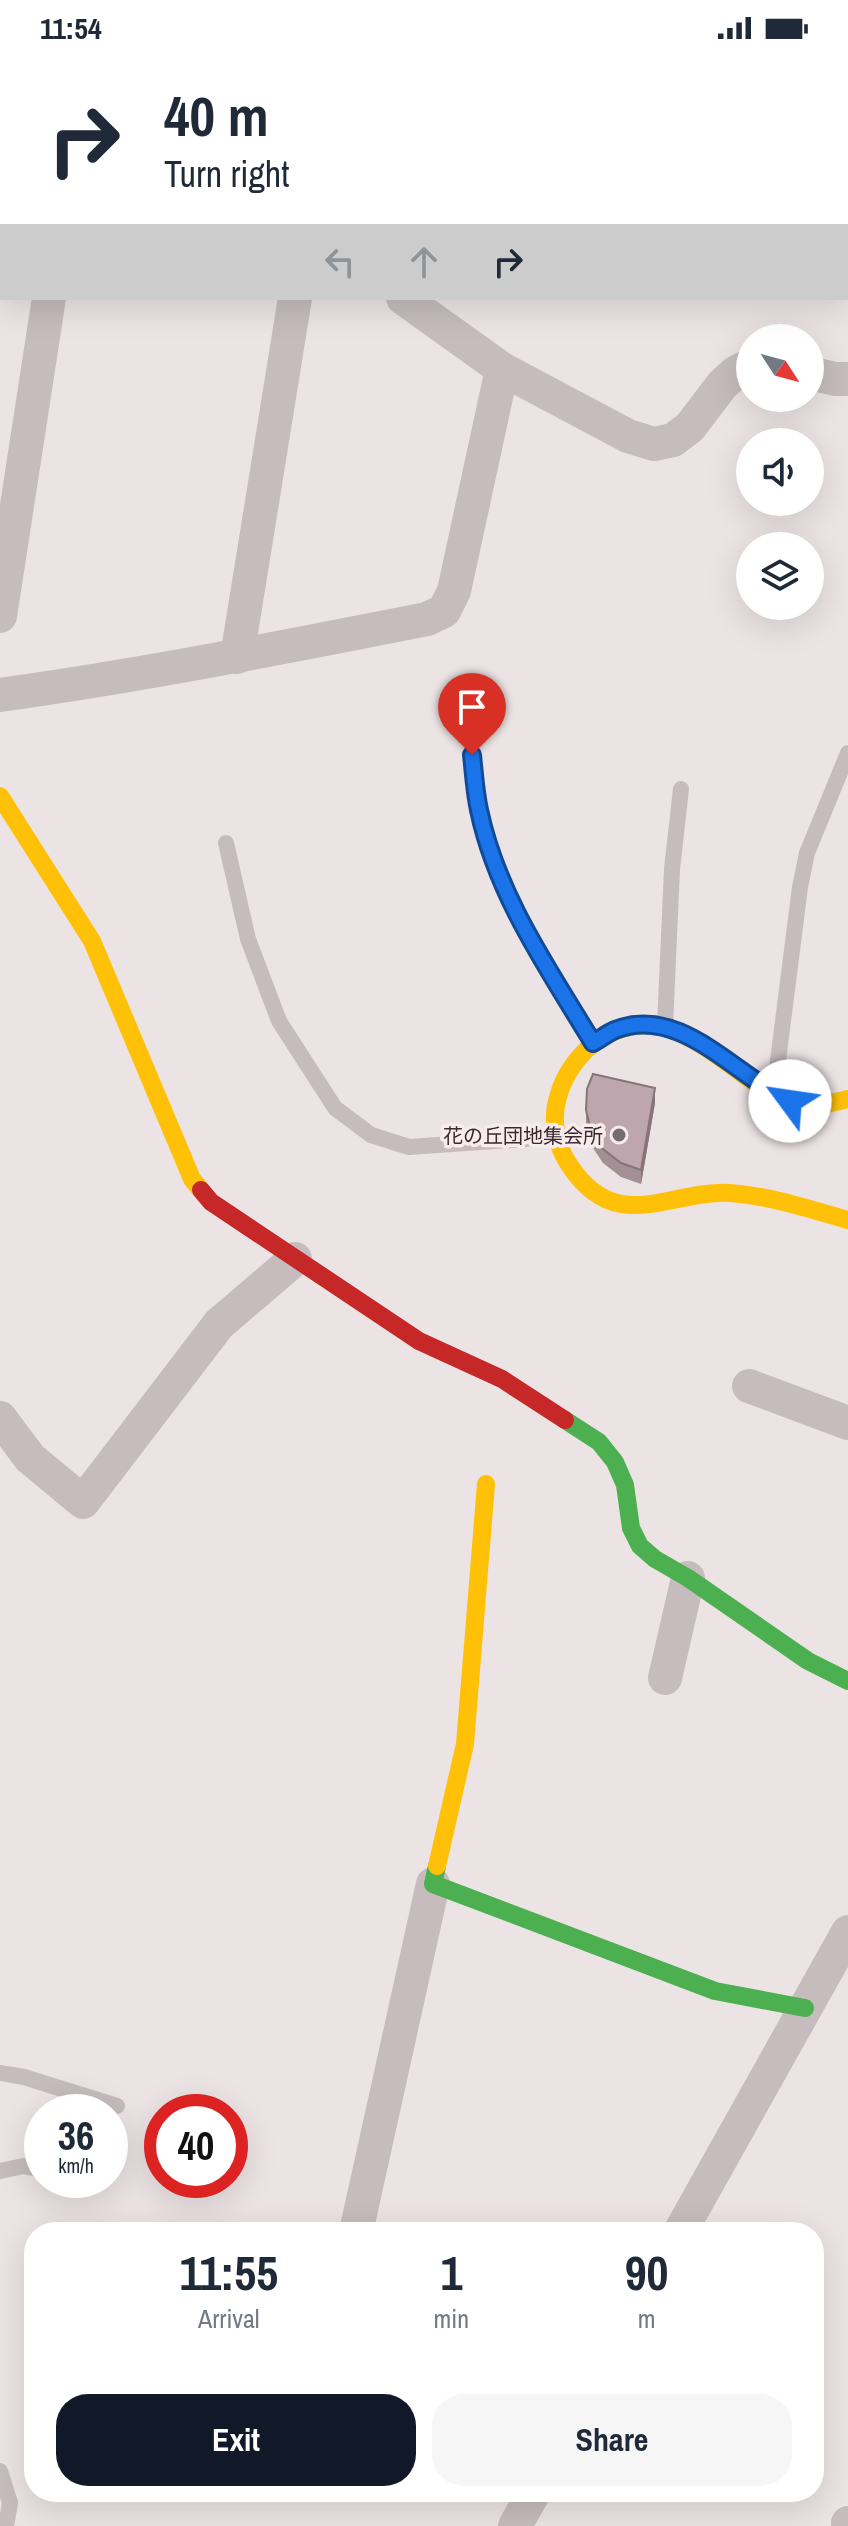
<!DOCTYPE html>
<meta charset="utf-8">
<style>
body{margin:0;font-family:"Archivo Narrow","Noto Sans JP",sans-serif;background:#f6f6f7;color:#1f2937;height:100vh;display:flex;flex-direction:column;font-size:30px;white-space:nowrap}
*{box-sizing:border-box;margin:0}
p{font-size:26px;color:#747a83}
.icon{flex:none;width:44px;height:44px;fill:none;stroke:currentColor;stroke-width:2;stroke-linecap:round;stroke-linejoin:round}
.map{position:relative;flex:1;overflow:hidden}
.drawer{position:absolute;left:24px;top:2166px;width:800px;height:280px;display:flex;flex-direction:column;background:#fff;border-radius:32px;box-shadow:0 8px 32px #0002}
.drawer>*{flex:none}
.hud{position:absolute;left:0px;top:0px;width:848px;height:244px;box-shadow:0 8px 32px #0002;background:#fff;color:#1f2937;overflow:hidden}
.needle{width:52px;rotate:126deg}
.buttons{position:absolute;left:736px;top:268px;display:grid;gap:16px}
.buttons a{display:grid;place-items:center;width:88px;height:88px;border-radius:50%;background:#fff;box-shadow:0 8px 32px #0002;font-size:40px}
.speed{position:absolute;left:24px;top:2038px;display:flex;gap:16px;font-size:40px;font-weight:700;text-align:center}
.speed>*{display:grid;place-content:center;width:104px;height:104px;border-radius:50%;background:#fff;box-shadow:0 8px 32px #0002;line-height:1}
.speed small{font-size:20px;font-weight:400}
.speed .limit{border:12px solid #d22;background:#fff;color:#111}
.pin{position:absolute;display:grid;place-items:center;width:68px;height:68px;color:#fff;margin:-82px -34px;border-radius:50% 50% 50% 0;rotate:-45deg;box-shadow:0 0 8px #0007}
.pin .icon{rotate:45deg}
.me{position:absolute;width:88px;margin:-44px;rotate:301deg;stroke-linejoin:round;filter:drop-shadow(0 0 6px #0008)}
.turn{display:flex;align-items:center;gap:28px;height:168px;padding:0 32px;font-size:36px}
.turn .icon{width:104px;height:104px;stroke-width:2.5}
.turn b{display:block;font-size:56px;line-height:68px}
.lanes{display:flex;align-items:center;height:76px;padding:0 32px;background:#0003;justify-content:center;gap:40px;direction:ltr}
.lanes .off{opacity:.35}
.eta{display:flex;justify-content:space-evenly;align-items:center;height:136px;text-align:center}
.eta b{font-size:48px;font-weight:700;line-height:56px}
.primary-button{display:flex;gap:16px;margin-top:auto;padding:16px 32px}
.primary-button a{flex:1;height:92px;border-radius:32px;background:#111827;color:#fff;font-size:32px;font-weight:700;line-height:92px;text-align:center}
.primary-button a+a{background:#f6f6f7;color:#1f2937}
.status{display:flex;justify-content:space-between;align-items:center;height:56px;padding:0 40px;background:#fff;direction:ltr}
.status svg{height:22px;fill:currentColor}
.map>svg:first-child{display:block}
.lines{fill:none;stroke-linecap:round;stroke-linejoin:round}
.lane{stroke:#c6bcbe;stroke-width:16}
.street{stroke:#c6bcbe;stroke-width:34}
.fast{stroke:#4caf50;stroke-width:18}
.slow{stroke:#ffc107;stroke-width:18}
.jam{stroke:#c62828;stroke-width:18}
.wall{fill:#a38f96}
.shaded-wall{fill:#85747a}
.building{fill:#bea6af;stroke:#85747a;stroke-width:2}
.route-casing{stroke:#114b97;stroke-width:20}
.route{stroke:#1a73e8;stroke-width:14}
.poi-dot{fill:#766b6e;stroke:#f8ebec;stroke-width:3}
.labels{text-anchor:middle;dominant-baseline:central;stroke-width:7;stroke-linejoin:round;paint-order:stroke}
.poi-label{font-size:20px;fill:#362a2e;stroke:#f8ebec;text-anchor:end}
</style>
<div class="status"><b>11:54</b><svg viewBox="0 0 49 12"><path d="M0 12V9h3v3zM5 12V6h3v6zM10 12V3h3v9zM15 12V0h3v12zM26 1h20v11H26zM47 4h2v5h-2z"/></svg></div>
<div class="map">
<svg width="848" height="2470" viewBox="0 0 848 2470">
<rect width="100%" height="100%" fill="#ece3e4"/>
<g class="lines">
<!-- lane -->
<g class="lane">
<path d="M472 699C474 717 475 736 479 754 496 839 548 913 593 986"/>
<path d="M226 787 248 883 279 965 335 1052 371 1079 409 1091 553 1081"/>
<path d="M665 970 672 813 681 733"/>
<path d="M774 1036 800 831 807 797 848 697"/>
<path d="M0 2017 24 2021 117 2050"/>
<path d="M0 2115 24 2110 42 2114"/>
<path d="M0 2415 10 2447 6 2470"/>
</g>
<!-- street -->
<g class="street">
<path d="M74 0 75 2"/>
<path d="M101 2 103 0"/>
<path d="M403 242 502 313 628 380 654 388 673 384 690 371 722 329 735 317 750 309"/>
<path d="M810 317 835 323H848"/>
<path d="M0 560 49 242"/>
<path d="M237 601 295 242"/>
<path d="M0 639C143 619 285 591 427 563L444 555 454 535 502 313"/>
<path d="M749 1330 848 1367"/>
<path d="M0 1362 30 1402 83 1446 219 1268 295 1203"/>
<path d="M665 1622 688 1522"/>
<path d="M356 2176 433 1828"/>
<path d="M680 2176 848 1876"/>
<path d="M515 2470 534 2436"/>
<path d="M848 2470V2467"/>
</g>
<!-- fast -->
<g class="fast">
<path d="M565 1364 599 1386 615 1406 625 1429 631 1472 640 1490 655 1503 688 1522 808 1605 848 1625"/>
<path d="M437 1810 433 1828 715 1935 805 1952"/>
</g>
<!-- slow -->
<g class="slow">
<path d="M0 740 92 885 192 1123 201 1134"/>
<path d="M848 1043C829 1048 808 1052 788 1045 727 1021 674 936 600 983 580 996 564 1018 558 1041 551 1064 556 1090 570 1110 617 1180 668 1134 730 1137 771 1140 809 1153 848 1164"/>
<path d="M437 1810 465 1688 486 1428"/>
</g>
<!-- jam -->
<path class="jam" d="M201 1134 211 1146 419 1285 502 1323 565 1364"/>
</g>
<!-- wall -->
<g class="wall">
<path d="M664 0H702L701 2H668Z"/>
<path d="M822 0H848V21L846 19V2H825Z"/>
<path d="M655 1047 641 1128 621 1121 603 1107 591 1089 586 1068V1054Z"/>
</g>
<!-- shaded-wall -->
<path class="shaded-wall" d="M655 1032V1047L641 1128V1114Z"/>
<!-- building -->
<path class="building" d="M593 1018 655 1032 641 1114 621 1107 603 1093 591 1075 586 1054 587 1033Z"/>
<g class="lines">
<!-- route casing -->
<g class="route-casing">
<path id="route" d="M472 699C474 717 475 736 479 754 497 840 549 914 593 987 600 983 608 977 615 974 681 948 736 1021 790 1045"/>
</g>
<!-- route -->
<use href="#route" class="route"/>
</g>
<!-- markers -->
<circle class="poi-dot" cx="619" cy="1079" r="8"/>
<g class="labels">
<!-- poi labels -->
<g class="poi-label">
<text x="603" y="1079">花の丘団地集会所</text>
</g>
</g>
</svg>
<div class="buttons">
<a><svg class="needle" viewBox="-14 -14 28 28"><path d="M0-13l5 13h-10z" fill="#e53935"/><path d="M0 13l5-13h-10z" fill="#747a83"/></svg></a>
<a><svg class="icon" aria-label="sound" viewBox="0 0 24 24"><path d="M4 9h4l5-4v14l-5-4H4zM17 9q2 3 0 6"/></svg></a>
<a><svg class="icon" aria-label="layers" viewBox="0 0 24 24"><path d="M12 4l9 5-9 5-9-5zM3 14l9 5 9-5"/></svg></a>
</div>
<div class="speed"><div>36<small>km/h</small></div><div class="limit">40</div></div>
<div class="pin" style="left:472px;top:699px;background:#d93025"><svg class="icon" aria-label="arrive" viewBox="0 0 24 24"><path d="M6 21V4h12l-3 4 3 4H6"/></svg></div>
<svg class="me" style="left:790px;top:1045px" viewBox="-20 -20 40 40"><circle r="19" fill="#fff"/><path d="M0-13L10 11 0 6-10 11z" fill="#1a73e8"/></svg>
<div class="hud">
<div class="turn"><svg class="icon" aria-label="right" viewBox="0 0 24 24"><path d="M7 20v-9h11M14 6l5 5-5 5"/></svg><div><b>40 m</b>Turn right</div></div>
<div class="lanes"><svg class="icon off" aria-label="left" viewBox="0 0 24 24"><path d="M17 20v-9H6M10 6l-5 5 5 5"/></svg><svg class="icon off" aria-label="ahead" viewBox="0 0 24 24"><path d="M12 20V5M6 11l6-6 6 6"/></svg><svg class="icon" aria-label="right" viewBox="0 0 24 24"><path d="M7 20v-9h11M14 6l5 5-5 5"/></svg></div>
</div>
<section class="drawer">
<div class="eta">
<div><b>11:55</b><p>Arrival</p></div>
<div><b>1</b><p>min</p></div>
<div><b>90</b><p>m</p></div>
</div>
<div class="primary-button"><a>Exit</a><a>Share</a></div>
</section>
</div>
